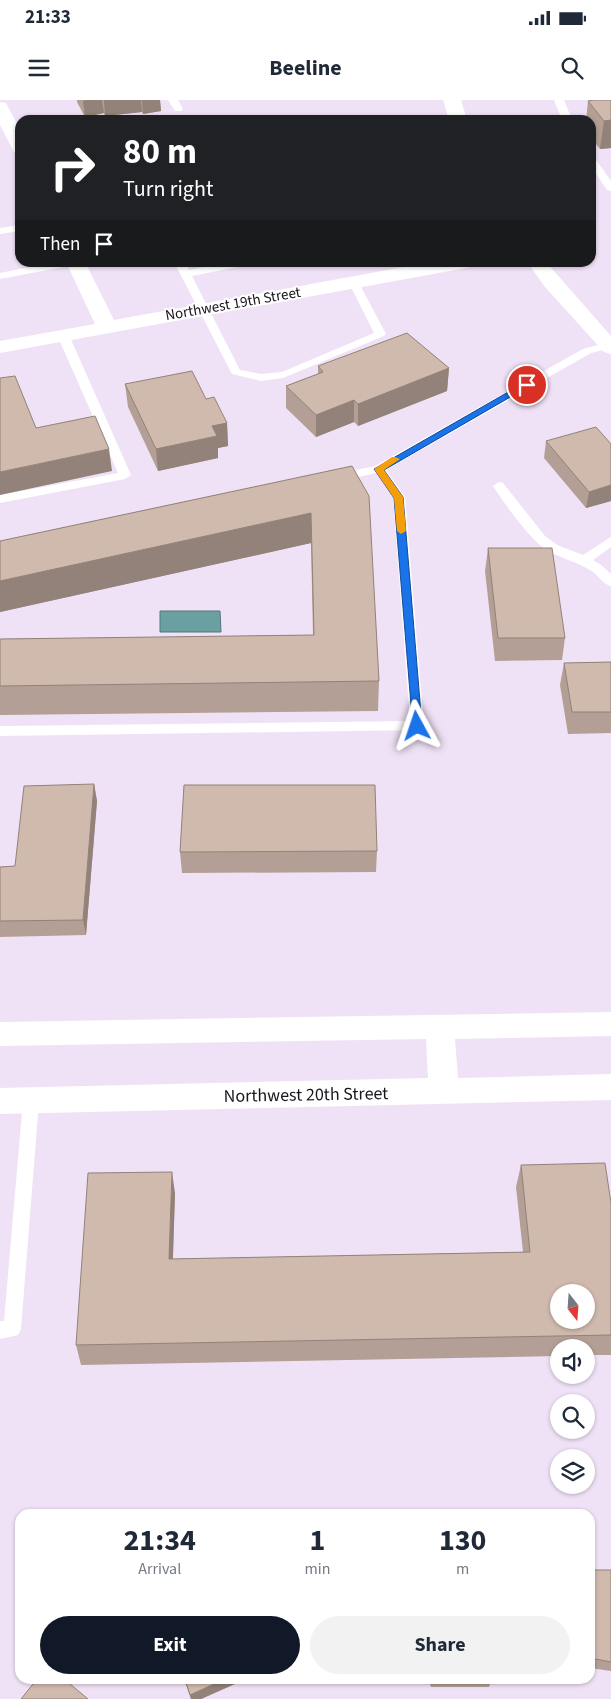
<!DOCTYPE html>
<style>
body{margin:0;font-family:"Source Sans 3",sans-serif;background:#f2f2f3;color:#1f2937;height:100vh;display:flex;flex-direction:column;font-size:19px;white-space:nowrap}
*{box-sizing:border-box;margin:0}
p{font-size:16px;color:#747a83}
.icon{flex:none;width:28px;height:28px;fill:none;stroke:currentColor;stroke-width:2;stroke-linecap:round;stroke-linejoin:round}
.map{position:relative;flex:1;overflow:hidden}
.side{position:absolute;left:15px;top:1409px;width:580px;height:175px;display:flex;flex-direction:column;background:#fff;border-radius:15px;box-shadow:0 1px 4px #0004}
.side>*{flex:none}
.top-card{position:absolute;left:15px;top:15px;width:581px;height:152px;border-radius:15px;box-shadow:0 1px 4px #0004;background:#202124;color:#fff;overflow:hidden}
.needle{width:32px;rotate:163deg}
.controls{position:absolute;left:550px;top:1184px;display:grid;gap:10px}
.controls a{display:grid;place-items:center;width:45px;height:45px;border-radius:50%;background:#fff;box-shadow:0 1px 4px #0004;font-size:25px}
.pin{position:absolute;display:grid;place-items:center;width:42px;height:42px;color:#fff;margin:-21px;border:2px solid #fff;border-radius:50%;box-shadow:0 1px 5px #0007}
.me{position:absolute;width:55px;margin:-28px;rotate:355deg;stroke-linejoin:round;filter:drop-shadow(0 0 4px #0008)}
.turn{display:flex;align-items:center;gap:18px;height:105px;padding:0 25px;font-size:22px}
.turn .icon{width:65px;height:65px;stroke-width:2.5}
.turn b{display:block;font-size:35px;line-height:42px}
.then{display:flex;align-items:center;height:48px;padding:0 25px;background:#0003;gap:10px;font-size:19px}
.eta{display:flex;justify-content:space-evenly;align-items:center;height:85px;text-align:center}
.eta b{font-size:30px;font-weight:700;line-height:35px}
.cta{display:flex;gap:10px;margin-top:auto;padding:10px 25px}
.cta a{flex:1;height:58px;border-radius:30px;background:#111827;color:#fff;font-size:20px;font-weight:700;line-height:58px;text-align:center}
.cta a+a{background:#f2f2f3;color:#1f2937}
.status{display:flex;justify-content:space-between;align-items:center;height:35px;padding:0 25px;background:#fff;direction:ltr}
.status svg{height:14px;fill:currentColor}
header{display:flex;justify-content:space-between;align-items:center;height:65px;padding:0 25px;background:#fff;font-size:22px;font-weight:700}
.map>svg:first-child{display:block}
.water{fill:#6aa0a1;stroke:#527679}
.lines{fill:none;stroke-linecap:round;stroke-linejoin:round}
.service{fill:#fff;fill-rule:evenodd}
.minor{fill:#fff;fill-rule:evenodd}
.tertiary{fill:#fff;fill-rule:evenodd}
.wall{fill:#b39f95}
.shaded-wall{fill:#928279}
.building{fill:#d0b9ad;stroke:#928279;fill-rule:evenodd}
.route{fill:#1a73e8;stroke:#114b97}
.slow{fill:#f59e0b}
.labels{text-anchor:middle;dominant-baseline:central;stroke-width:4;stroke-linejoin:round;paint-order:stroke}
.far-street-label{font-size:15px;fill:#1a151d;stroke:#fff}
.street-label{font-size:18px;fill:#1a151d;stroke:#fff}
</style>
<div class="status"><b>21:33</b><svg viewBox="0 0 49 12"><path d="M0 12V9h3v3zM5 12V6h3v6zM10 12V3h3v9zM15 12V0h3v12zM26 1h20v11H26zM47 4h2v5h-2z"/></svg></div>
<header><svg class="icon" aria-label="menu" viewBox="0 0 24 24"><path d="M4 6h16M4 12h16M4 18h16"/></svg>Beeline<svg class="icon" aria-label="search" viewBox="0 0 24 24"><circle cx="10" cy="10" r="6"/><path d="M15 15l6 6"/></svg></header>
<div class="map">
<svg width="611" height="1599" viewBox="0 0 611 1599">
<rect width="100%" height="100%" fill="#f0e2f6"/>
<!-- water -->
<path class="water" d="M160 511H220L221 532H160Z"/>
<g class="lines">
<!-- service -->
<g class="service">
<path d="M168 0H178L183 9 181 11H175Z"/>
<path d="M554 0H564L572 20H562Z"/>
<path d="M591 56 594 57 611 81V91L607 90 591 66Z"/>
<path d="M20 125V131L0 134V128Z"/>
<path d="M55 162H79L74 165 0 179V173Z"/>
<path d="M174 162H185L189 170 229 162H253L248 165 192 176 240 270 261 274 282 272 374 233 349 183 354 180 359 183 386 234 384 236 283 278 261 281 232 274Z"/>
<path d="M63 232 69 235 131 375 125 379 0 403V395L118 373 57 235Z"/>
<path d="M609 242H611V248L591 253 386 370 405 397 424 626 422 630 0 636V626L410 621 393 397 376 373 336 382 330 378 332 375 375 366 583 249Z"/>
<path d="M499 382 503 383 545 436 557 445 583 455 611 437V447L593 460 601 465 611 474V486C602 484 598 474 590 470 577 462 561 458 548 451 531 441 504 403 493 386Z"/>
<path d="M31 994 37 996 39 1001 21 1229 18 1235 0 1239V1221H4L23 1001 25 996Z"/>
</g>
<!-- minor -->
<g class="minor">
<path d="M0 2 6 3 20 30V53L14 52 0 25Z"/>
<path d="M66 162H85L114 220 431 162H475L473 166 466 168 0 253V241L95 224Z"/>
</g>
<!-- tertiary -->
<g class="tertiary">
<path d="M443 0H461L467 20H449Z"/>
<path d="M527 162H546L611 236V254L604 252 545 187Z"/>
<path d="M611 912V936L455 939 458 978 611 974V1000L0 1014V988L428 978 426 939 0 946V922Z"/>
</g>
</g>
<!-- wall -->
<g class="wall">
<path d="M77 0H160L161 11 143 14 142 12 105 16 104 13 85 17 77 2Z"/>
<path d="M611 0V48L600 49 591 38V20H586L588 1Z"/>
<path d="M318 266 449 268 447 291 358 326 354 322 316 337 286 308V286L318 274Z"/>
<path d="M125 284 206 299 227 323 228 346 218 348V358L158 371 128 307Z"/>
<path d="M546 341 611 344V401L586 408 544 358Z"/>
<path d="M352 366 379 581 378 611 0 615V539L313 535 311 443 0 512V441Z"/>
<path d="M488 448 565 538 562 560 495 561 485 471Z"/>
<path d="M611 562V633L568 634 560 585 564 563Z"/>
<path d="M94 684 97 701 86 835 0 837V767L15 766Z"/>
<path d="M377 751 376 772 182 773 180 752Z"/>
<path d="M521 1065 611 1103V1255H586V1248H559V1256L81 1265 76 1245 175 1093 173 1159 523 1152 516 1087Z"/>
<path d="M590 1470H611V1571L590 1568Z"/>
<path d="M184 1579H246L201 1599H191Z"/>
<path d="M428 1579H492L489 1587H431Z"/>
</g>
<!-- shaded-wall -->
<g class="shaded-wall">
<path d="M87 0H102L104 13 85 17 83 1Z"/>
<path d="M104 0H141L142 12 105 16Z"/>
<path d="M142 0H160L161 11 143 14Z"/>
<path d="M611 20V48L600 49 604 21Z"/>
<path d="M449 268 447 291 358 326V304Z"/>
<path d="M354 300V322L316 337V315Z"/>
<path d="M227 323 228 346 218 348V358L158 371 156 349 212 326Z"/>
<path d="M109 349 112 371 0 395V372Z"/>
<path d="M611 385V401L586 408 589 392Z"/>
<path d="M311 413V443L0 512V481Z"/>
<path d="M94 684 97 701 86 835 83 820Z"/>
<path d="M172 1072 175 1093 172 1180 169 1159Z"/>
<path d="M225 1579H246L201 1599H191L190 1595Z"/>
</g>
<!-- building -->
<g class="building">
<path d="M594 0H611V20L604 21 588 1Z"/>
<path d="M407 233 449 268 358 304 354 300 316 315 286 286 323 272 318 266Z"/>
<path d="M192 271 206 299 214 297 227 323 212 326 217 336 156 349 125 284Z"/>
<path d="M15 276 36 328 95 316 109 349 0 372V278Z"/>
<path d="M596 327 611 344V385L589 392 546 341Z"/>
<path d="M352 366 369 396 379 581 0 586V539L314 535 311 413 0 481V441Z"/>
<path d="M488 448H552L565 538H498Z"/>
<path d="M611 562V612H572L564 563Z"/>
<path d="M94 684 83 820 0 821V767L15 766 24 686Z"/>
<path d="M184 685H375L377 751 180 752Z"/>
<path d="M605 1063 611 1103V1235L76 1245 88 1073 172 1072 169 1159 530 1152 521 1065ZM559 1192H586V1220H559Z"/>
<path d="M590 1470H611V1562L590 1558Z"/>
<path d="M37 1579H64L88 1599H21Z"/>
<path d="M185 1579H225L190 1595Z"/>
</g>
<!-- route -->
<path class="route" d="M524 283 531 285 384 370 403 397 422 626 420 629H413L394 398 374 369Z"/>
<!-- slow -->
<path class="slow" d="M392 357H395L400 359 384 370 403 397 406 431 401 434 397 431 394 398 374 369Z"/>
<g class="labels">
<!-- far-street labels -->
<g class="far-street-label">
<text transform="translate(233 204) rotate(-10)">Northwest 19th Street</text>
</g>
<!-- street labels -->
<g class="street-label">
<text transform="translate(306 995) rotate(-1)">Northwest 20th Street</text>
</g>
</g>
</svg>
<div class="controls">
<a><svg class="needle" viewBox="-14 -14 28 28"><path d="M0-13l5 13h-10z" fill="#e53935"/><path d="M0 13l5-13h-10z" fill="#747a83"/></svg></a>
<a><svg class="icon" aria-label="sound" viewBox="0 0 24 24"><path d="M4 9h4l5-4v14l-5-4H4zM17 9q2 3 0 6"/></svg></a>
<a><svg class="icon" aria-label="search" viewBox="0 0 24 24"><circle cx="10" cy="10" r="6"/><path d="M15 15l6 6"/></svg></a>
<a><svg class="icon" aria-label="layers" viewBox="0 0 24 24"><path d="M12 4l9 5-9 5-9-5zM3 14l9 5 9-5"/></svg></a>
</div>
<div class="pin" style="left:527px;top:285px;background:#d93025"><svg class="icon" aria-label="arrive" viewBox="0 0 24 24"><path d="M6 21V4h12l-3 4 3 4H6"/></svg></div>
<svg class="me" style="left:417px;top:626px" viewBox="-20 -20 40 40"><path d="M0-17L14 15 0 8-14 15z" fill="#1a73e8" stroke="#fff" stroke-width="4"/></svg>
<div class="top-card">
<div class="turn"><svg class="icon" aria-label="right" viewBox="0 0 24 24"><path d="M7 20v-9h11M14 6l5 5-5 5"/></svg><div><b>80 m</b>Turn right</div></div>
<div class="then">Then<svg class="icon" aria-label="arrive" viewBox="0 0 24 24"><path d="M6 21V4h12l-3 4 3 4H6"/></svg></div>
</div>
<section class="side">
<div class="eta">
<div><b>21:34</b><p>Arrival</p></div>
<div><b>1</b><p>min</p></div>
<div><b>130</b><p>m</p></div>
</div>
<div class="cta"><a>Exit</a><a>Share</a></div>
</section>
</div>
